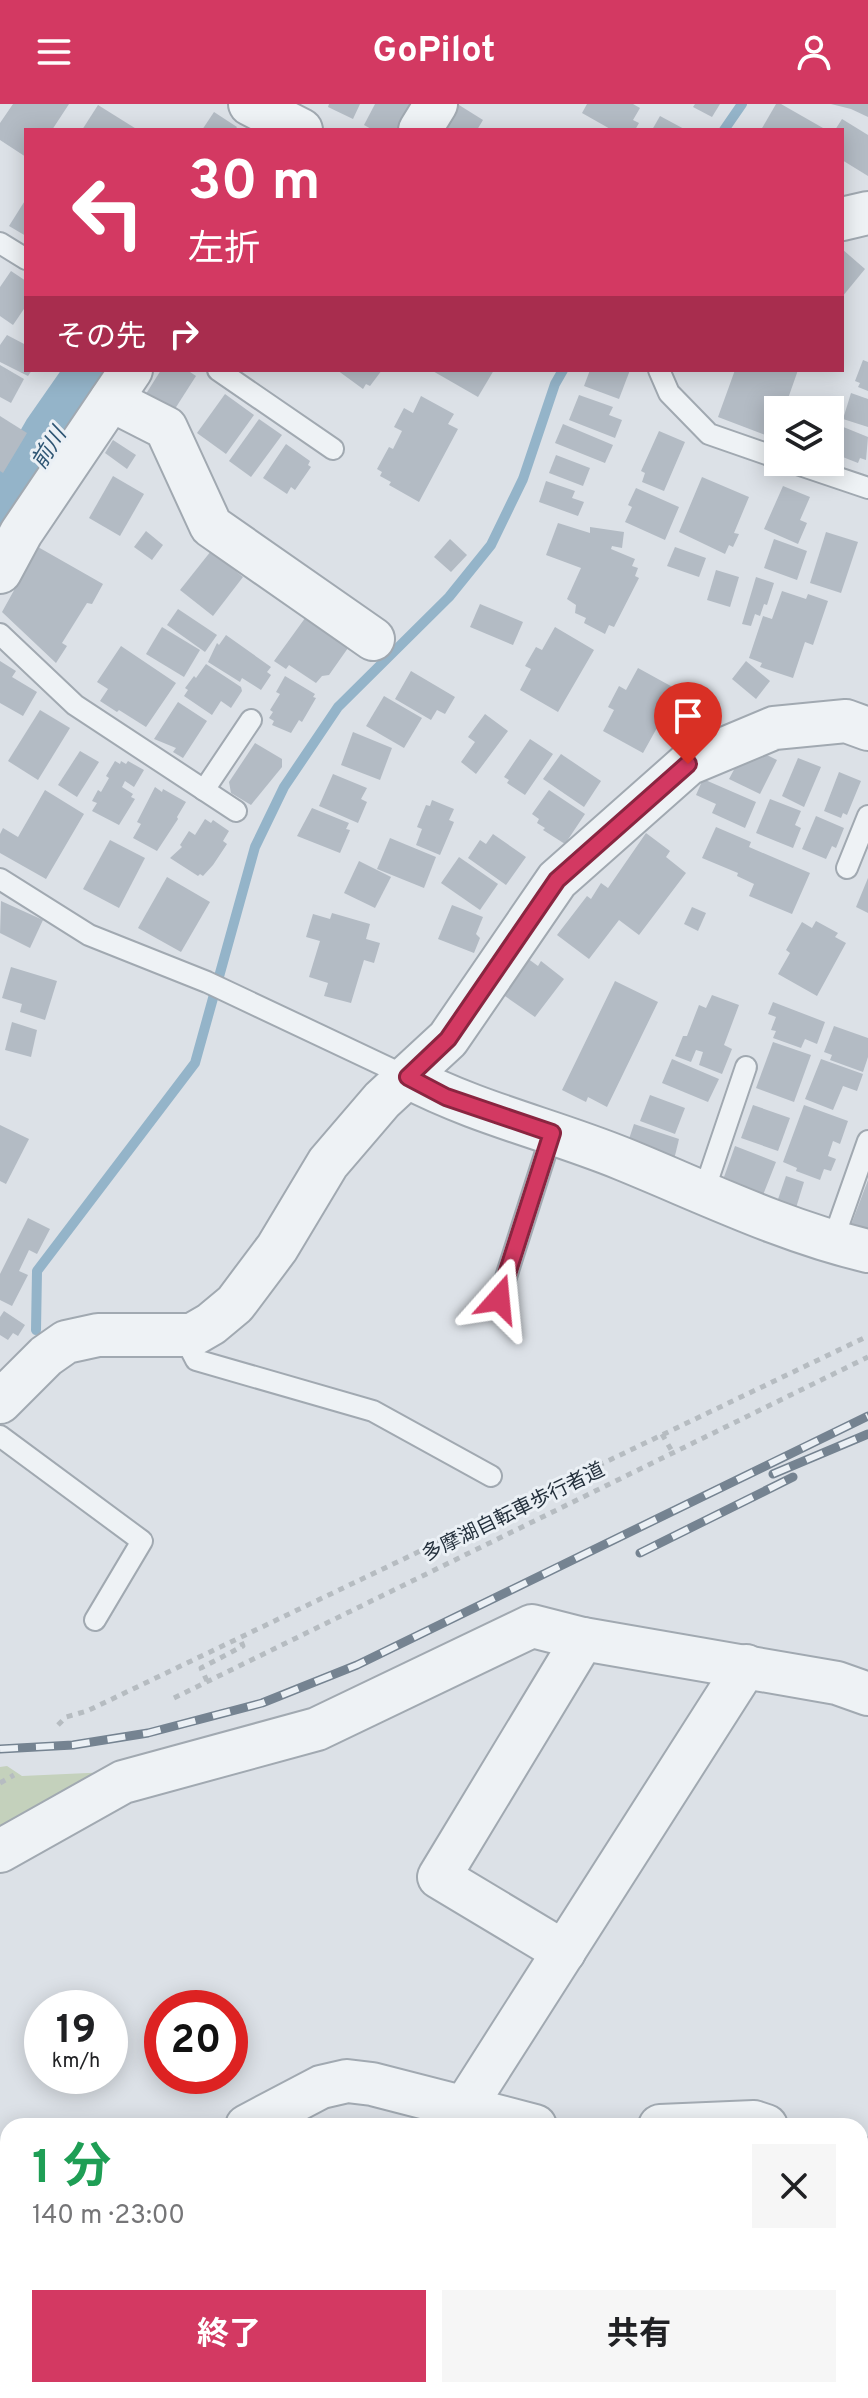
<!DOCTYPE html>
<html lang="ja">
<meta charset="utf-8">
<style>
body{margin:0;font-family:Overpass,"Noto Sans JP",sans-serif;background:#f6f6f6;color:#202124;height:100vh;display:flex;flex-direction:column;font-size:30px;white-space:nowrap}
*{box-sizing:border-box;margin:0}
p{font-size:26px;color:#757577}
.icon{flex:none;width:44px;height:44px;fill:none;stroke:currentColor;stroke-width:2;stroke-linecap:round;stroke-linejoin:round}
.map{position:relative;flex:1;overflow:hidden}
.details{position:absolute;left:0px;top:2014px;width:868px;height:280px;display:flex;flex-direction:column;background:#fff;border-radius:24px 24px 0 0;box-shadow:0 4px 20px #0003}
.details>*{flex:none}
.banner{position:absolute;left:24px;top:24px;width:820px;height:244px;border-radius:0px;box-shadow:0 4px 20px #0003;background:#d33962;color:#fff;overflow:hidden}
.buttons{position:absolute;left:764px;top:292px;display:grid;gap:16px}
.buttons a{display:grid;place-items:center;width:80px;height:80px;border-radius:0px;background:#fff;box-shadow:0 4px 20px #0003;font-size:40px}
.speed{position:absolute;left:24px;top:1886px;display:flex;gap:16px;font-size:40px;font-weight:700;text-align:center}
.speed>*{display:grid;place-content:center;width:104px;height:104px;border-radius:50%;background:#fff;box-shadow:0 4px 20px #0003;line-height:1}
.speed small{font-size:20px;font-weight:400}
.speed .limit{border:12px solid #d22;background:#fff;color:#111}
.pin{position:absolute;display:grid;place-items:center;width:68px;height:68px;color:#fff;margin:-82px -34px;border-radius:50% 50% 50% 0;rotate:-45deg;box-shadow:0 0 8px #0007}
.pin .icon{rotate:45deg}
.me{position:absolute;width:88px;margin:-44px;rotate:18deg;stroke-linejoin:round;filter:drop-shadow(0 0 6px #0008)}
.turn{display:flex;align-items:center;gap:28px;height:168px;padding:0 32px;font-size:36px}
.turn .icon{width:104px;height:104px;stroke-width:2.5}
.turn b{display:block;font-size:56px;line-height:68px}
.then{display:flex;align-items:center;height:76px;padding:0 32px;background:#0003;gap:16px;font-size:30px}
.round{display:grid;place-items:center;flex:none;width:84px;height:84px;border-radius:0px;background:#f6f6f6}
.headline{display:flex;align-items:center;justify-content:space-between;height:136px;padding:0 32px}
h1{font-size:48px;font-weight:700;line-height:60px;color:#1e9e55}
.button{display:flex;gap:16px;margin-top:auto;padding:16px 32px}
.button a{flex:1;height:92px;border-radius:0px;background:#d33962;color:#fff;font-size:32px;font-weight:700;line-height:92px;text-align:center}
.button a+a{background:#f6f6f6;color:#202124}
header{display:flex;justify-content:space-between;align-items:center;height:104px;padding:0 32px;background:#d33962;color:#fff;font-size:36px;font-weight:700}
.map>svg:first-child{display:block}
.green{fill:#c4d1bc}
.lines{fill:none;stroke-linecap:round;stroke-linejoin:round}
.stream{stroke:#94b4c9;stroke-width:10}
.river{stroke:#94b4c9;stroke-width:62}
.building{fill:#b3bbc4}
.lane-casing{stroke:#a1a9b1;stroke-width:24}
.street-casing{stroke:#a1a9b1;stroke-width:46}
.path{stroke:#b6bcc1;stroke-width:5;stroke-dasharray:6 6;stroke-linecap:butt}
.lane{stroke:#eef2f5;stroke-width:20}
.street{stroke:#eef2f5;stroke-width:42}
.secondary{stroke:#fff;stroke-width:44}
.rail-casing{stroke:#758391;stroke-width:9}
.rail{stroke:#ebf0f5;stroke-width:6;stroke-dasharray:18;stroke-linecap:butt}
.route-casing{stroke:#892540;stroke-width:20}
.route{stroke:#d33962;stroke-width:14}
.labels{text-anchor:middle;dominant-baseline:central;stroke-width:6;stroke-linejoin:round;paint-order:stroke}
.street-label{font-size:20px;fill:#25313d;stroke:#ebf0f5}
.water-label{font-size:22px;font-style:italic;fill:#2e5573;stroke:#ebf0f5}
</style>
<header><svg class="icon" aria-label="menu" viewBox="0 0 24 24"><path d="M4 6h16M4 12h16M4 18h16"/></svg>GoPilot<svg class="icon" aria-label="person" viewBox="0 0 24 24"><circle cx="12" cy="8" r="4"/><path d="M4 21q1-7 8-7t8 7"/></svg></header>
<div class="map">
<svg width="868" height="2294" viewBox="0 0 868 2294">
<rect width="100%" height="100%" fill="#dce1e7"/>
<!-- green -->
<path class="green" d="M7 1662 22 1672 110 1668 0 1728V1663Z"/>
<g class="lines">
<!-- stream -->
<g class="stream">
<path d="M724 26 742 0"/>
<path d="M36 1226 37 1167 195 959 255 743 284 683 338 603 449 493 491 441 523 375 555 280 563 266"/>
</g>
<!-- river -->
<path class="river" d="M0 424 53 332 99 266"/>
</g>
<!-- building -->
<g class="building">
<path d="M13 0H69L52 26H26V53L0 36V19Z"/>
<path d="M329 0H360L353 15 328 3Z"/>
<path d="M375 0H411L399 26H373L364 21Z"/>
<path d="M587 0H633L640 4 633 16 639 19 635 26H612L582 9Z"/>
<path d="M695 0H720L712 13 693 3Z"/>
<path d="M776 0H781L823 24 821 26H761Z"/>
<path d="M831 0H868V13L851 5Z"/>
<path d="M98 1 138 26H82Z"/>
<path d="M459 1 483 16 477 26H445Z"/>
<path d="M214 8 237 23 235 26H202Z"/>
<path d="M660 12 686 26H652Z"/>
<path d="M842 15 868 31V72L842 56V26H835Z"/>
<path d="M26 95V132L9 122Z"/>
<path d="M842 145 865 165 842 193Z"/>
<path d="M11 167 26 177V202L13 221 0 212V183Z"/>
<path d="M7 231 26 241V266H32L28 272 0 258V241Z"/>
<path d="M863 256 868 258V287L858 283 860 279 855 277Z"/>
<path d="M0 261 24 275 11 299 0 293Z"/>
<path d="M161 266H187L196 272 171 311 144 293Z"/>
<path d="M337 266H382L370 282 366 280 363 285Z"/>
<path d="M431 266H494L478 293Z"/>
<path d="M590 266H630L619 295 584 282Z"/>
<path d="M735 266H798L784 306H778V321L773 334 718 313Z"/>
<path d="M851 289 868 295V323L843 315Z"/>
<path d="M225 290 254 311 226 350 197 329Z"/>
<path d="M579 291 613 303 609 311 622 316 615 334 569 316Z"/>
<path d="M421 292 454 310 448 320 458 325 419 398 389 381 391 378 380 372 382 368 377 365 389 343 393 345 402 327 394 323 404 304 413 309Z"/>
<path d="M0 312 27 329 3 369 0 367Z"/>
<path d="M259 315 282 331 251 373 229 357Z"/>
<path d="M563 320 613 341 605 359 555 339Z"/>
<path d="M836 320 868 333 866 356 860 354 858 359 830 348V336Z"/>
<path d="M659 327 685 338 664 387 642 378 645 369 641 367Z"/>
<path d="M113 336 136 351 127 365 105 349Z"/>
<path d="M286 340 310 357 308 361 311 363 295 386 291 383 287 390 263 374Z"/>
<path d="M556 351 590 364 583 382 549 369Z"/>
<path d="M113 372 144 390 120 432 89 414Z"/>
<path d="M702 373 749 393 734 429 739 430 733 443 729 441 725 450 679 428Z"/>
<path d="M546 377 575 387 572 394 584 398 578 412 539 398Z"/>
<path d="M783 382 810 393 800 416 807 419 798 440 764 425Z"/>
<path d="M636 384 679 403 665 436 625 418 632 403 628 401Z"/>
<path d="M558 419 590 429V423L624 428 622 444 612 442 611 445 635 455 632 462 638 464 635 472 639 474 614 523 609 521 605 530 584 519 586 514 575 509 576 501 567 495 581 464 546 451Z"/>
<path d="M146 427 163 441 152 456 134 443Z"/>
<path d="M826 428 858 438 841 489 810 479Z"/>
<path d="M450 435 467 451 451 468 434 453Z"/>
<path d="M774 435 807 447 797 476 764 464Z"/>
<path d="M38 443 103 480 92 500 87 499 62 539 67 542 56 559 2 508Z"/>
<path d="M675 443 706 454 699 473 667 462Z"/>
<path d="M211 447 243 473 213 512 180 486Z"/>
<path d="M716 466 739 473 730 503 707 496Z"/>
<path d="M756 473 774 479 767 501 764 500 760 512 755 510 751 522 742 520Z"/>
<path d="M782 487 806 495 808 490 828 497 813 541 805 538 793 574 760 563 762 559 749 554 763 512 772 515Z"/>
<path d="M480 500 523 518 513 541 470 523Z"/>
<path d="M178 505 217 531 205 548 167 521Z"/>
<path d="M308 510 319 518 316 522 348 544 329 571 322 572 316 579 289 561 286 565 274 557Z"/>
<path d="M162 523 200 546 184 573 146 550Z"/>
<path d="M555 523 594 546 558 608 520 586 531 565 525 562 536 543 542 546Z"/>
<path d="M226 531 271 563 267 568 271 571 261 586 242 574 240 578 208 558 217 539 219 541Z"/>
<path d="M121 542 176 579 146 623 119 606 117 608 100 597 108 585 97 578Z"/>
<path d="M0 557 16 567 12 573 37 588 23 612 0 599Z"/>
<path d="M746 557 770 577 756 595 732 575Z"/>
<path d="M206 560 241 583 242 587 231 604 221 597 212 611 184 592 188 586 185 584 194 572 196 574Z"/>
<path d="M638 564 678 586 643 649 603 627 614 606 608 603 619 582 626 586Z"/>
<path d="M411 567 455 593 445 610 437 606 431 616 395 595Z"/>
<path d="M285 572 315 590 313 593 316 594 302 618 299 616 291 629 272 621 274 617 269 614 273 608 270 606 280 590 276 588Z"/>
<path d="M384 592 422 614 404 644 366 622Z"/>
<path d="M178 598 207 617 183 654 173 648 176 644 154 635Z"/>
<path d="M40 606 70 624 38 676 8 657Z"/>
<path d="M485 610 508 627 476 670 461 658 475 638 468 633Z"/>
<path d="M353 628 392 644 380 676 341 661Z"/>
<path d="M530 635 553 650 525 691 507 679 509 676 504 673Z"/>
<path d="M255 639 282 655V663L251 701 231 689 229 678Z"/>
<path d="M80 647 99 658 77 693 58 681Z"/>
<path d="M763 649 777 656 760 690 729 675 737 660Z"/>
<path d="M561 650 601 677 584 703 543 675Z"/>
<path d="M798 654 821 663 804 703 782 692Z"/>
<path d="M115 657 120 660 121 657 126 660 128 657 144 666 134 683 125 677 122 683 133 690 131 693 135 695 119 721 92 707 97 699 92 697 98 686 101 688 109 674 106 672Z"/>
<path d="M839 668 861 677 847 711 843 709 841 714 824 707Z"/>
<path d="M333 670 367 684 361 695 367 698 358 719 319 702Z"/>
<path d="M703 675 756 698 745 724 712 709 716 700 696 691Z"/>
<path d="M155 683 162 688 163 685 186 698 177 713 178 715 157 747 133 734 141 720 137 718Z"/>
<path d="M45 686 84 710 46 775 0 749V730L3 724 18 733Z"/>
<path d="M549 686 585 710 565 740 543 726 545 724 537 719 539 715 532 710Z"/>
<path d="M770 695 801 707 795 721 801 724 793 744 756 729Z"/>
<path d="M432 696 454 705 449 716 454 718 440 751 416 741 422 725 417 723 426 701 430 702Z"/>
<path d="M312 704 349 719 346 725 350 726 340 749 297 732Z"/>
<path d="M816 712 844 724 836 744 832 742 826 755 802 745Z"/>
<path d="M205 715 211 719 213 716 229 727 223 737 227 740 213 761 203 772 200 770 198 772 170 754 182 743 180 741 189 727 195 731Z"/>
<path d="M716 723 751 738 749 743 810 769 792 810 749 792 754 780 737 772 738 769 702 754Z"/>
<path d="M646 729 670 747 666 753 686 769 639 831 619 816 589 855 557 831 587 792 591 795 601 779 608 784Z"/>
<path d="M493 730 526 753 506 781 468 754 480 736 486 740Z"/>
<path d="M390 734 436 753 424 784 377 765Z"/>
<path d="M110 736 145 754 119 804 83 785Z"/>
<path d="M459 753 498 780 480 806 441 779Z"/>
<path d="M359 757 391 773 375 804 344 789Z"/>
<path d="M167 773 210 798 181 848 138 824Z"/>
<path d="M868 774V809L856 803Z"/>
<path d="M1 797 43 816 30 844 0 829Z"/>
<path d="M452 801 483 813 476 830 480 834 474 849 438 835Z"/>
<path d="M692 803 706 809 698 827 684 820Z"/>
<path d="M332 809 370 820 366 835 380 839 374 859 364 856 351 899 324 892 328 879 309 873 320 837 306 833 313 810 330 815Z"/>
<path d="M816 817 838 829 835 833 846 839 817 892 778 870 790 849 786 846 802 818 812 824Z"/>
<path d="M527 854 538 862 541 857 564 875 535 913 502 890Z"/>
<path d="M11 863 57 877 45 916 20 908 22 900 2 894Z"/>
<path d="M615 877 658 898 607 1003 588 993 586 998 562 986Z"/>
<path d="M712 891 739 901 724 941 732 945 722 970 699 961 703 948 696 946 691 958 675 952 683 932H687L699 901 706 904Z"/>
<path d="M773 898 825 918 817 940 805 935 801 944 773 934 776 927 771 926 776 913 768 910Z"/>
<path d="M12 918 37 926 31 953 5 946Z"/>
<path d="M834 922 868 934V953L863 968 830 956 832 951 824 948Z"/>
<path d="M773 938 811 951 794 998 756 984Z"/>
<path d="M672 955 719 975 708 998 662 979Z"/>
<path d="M821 955 863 970 857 987 843 982 833 1006 805 995Z"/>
<path d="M650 991 685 1004 675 1030 640 1017Z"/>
<path d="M753 1001 790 1014 778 1047 741 1034Z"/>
<path d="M804 1001 848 1017 840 1040 833 1037 828 1052 836 1055 831 1067 824 1065 820 1076 796 1067 797 1064 783 1058Z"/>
<path d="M634 1020 679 1035 672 1064 627 1041Z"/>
<path d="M0 1021 29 1035 6 1080 0 1077Z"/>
<path d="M735 1042 776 1058 763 1091 758 1089 756 1092 729 1082 731 1076 724 1073Z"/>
<path d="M786 1072 804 1078 795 1107 776 1101Z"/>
<path d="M868 1076V1126L851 1121Z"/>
<path d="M28 1114 50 1125 37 1150 29 1146 19 1167 28 1171 12 1202 0 1196V1170Z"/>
<path d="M4 1207 25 1221 18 1232 13 1229 8 1236 0 1231V1213Z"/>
</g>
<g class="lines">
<!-- lane casing -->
<g class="lane-casing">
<g id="lane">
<path d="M0 139 26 155"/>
<path d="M218 266 333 345"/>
<path d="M659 266 669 289 709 330 778 354"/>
<path d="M791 358 868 384"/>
<path d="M0 530 75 601 236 707"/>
<path d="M204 686 251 616"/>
<path d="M847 764 868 712"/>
<path d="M0 775 89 831 207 878 408 973"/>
<path d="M703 1090 746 963"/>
<path d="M832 1139 868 1037"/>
<path d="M499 1195 552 1029"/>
<path d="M183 1231 196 1256 373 1307 491 1372"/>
<path d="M0 1332 142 1437 95 1516"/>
<path d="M33 2294 38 2286"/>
</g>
</g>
<!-- street casing -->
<g class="street-casing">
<g id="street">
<path d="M250 0 301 26"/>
<path d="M420 26 436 0"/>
<path d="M842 115 868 109"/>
<path d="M111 296 166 324 211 422 373 535"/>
<path d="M0 468 21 429 131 266"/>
<path d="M408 973C476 1009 552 1026 623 1055 704 1088 783 1127 868 1147"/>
<path d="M0 1298 46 1252 66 1238 98 1231H192L211 1220 235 1200 277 1144 328 1059 382 996 448 935 557 776 688 660 774 624 846 617 868 625"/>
<path d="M0 1747 123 1678 317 1625 532 1522 583 1535 837 1579 868 1590"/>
<path d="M564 1848 439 1773 583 1535"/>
<path d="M464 2004 746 1562"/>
<path d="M247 2022 321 1983 347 1977 372 1980 535 2022"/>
<path d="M660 2022 754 2018 766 2022"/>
<path d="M860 2054 868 2057"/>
</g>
</g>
<!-- path -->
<g class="path">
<path d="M662 1330 673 1349"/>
<path d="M207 1577 201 1564 243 1542 240 1535"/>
<path d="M174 1594 868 1253"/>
<path d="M58 1621 66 1613 87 1607 868 1232"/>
<path d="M0 1679 14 1671"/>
</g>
<!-- lane -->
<use href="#lane" class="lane"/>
<!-- street -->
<use href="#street" class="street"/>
<!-- secondary -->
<g class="secondary">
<path d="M0 2202 8 2206"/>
<path d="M206 2286 225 2294"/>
</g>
<!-- rail casing -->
<g class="rail-casing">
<g id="rail">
<path d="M773 1370 868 1330"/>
<path d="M640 1449 793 1373"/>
<path d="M0 1645 73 1641 148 1629 262 1599 357 1561 868 1312"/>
</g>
</g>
<!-- rail -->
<use href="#rail" class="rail"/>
</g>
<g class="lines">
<!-- route casing -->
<g class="route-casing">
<path id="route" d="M499 1195 552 1029 446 993 408 973 448 935 557 776 688 660"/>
</g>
<!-- route -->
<use href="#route" class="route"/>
</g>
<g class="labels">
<!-- street labels -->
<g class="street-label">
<text transform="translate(514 1409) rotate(-26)">多摩湖自転車歩行者道</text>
</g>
<!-- water labels -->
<g class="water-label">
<text transform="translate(50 345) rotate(-58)">前川</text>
</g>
</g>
</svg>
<div class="buttons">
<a><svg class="icon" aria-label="layers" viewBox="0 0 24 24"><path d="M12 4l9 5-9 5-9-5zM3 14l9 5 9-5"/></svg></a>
</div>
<div class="speed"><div>19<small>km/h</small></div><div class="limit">20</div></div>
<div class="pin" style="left:688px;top:660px;background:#d93025"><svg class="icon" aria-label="arrive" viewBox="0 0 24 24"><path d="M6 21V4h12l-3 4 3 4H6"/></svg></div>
<svg class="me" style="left:499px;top:1195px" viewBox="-20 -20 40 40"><path d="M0-17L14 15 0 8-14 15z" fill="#d33962" stroke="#fff" stroke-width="4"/></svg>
<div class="banner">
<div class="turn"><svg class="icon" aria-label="left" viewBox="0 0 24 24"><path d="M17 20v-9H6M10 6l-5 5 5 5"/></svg><div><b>30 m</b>左折</div></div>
<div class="then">その先<svg class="icon" aria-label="right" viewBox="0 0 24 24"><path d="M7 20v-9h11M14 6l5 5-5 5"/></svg></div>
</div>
<section class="details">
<div class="headline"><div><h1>1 分</h1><p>140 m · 23:00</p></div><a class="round"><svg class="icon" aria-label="close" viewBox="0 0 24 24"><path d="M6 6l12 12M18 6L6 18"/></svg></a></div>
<div class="button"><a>終了</a><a>共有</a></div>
</section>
</div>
